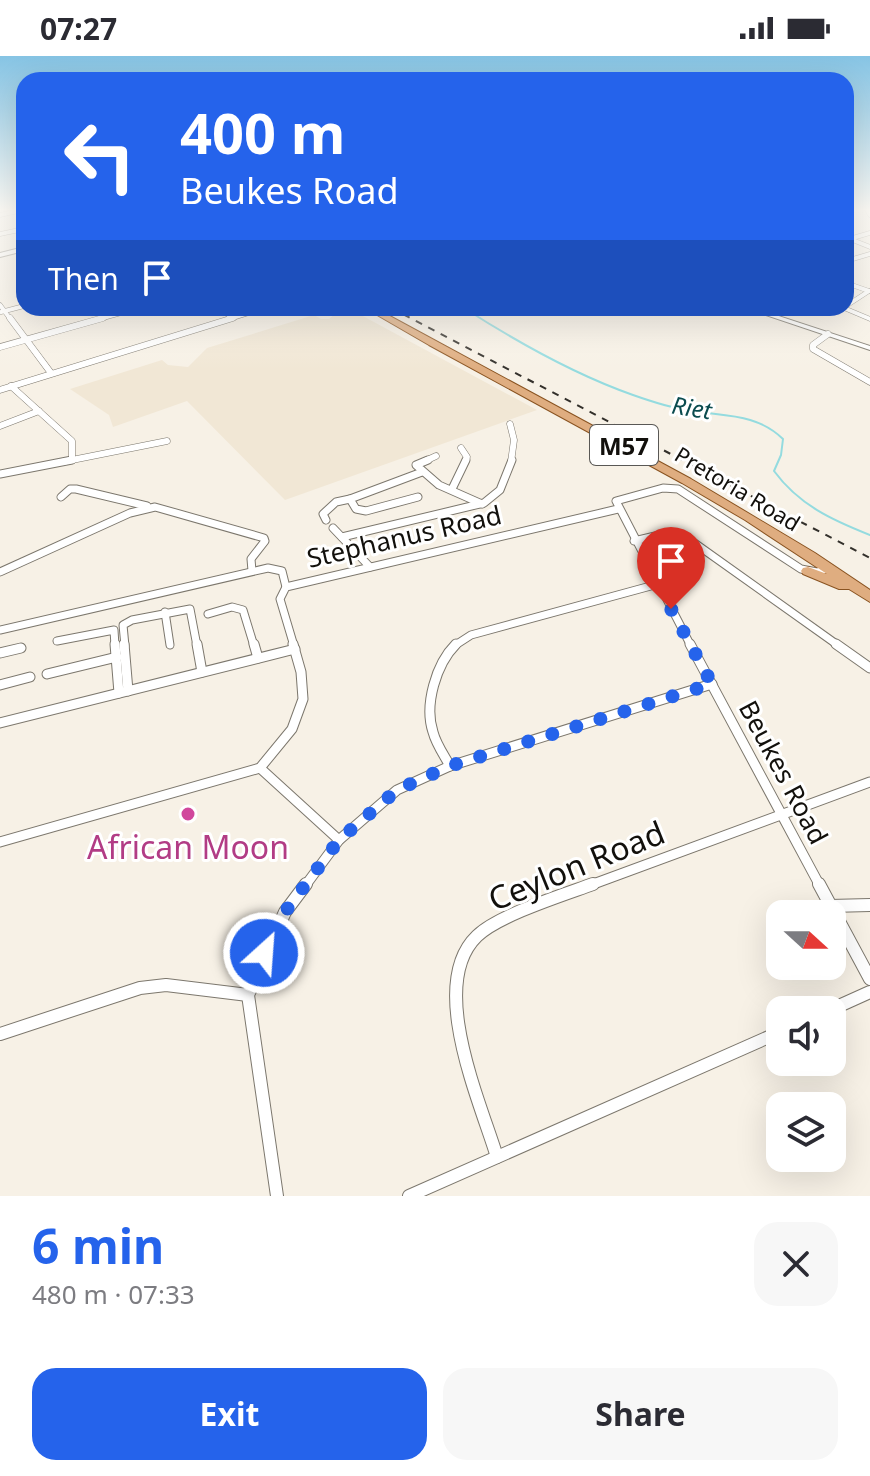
<!DOCTYPE html>
<meta charset="utf-8">
<style>
body{margin:0;font-family:"Noto Sans",sans-serif;background:#f7f7f7;color:#2b2b33;height:100vh;display:flex;flex-direction:column;font-size:30px;white-space:nowrap}
*{box-sizing:border-box;margin:0}
p{font-size:26px;color:#7c7c81}
.icon{flex:none;width:44px;height:44px;fill:none;stroke:currentColor;stroke-width:2;stroke-linecap:round;stroke-linejoin:round}
.map{position:relative;height:1140px;overflow:hidden}
.details{display:flex;flex-direction:column;background:#fff;flex:1}
.details>*{flex:none}
.hud{position:absolute;left:16px;top:16px;width:838px;height:244px;border-radius:24px;box-shadow:0 8px 32px #0002;background:#2563eb;color:#fff;overflow:hidden}
.needle{width:52px;rotate:111deg}
.fabs{position:absolute;left:766px;top:844px;display:grid;gap:16px}
.fabs a{display:grid;place-items:center;width:80px;height:80px;border-radius:16px;background:#fff;box-shadow:0 8px 32px #0002;font-size:40px}
.pin{position:absolute;display:grid;place-items:center;width:68px;height:68px;color:#fff;margin:-82px -34px;border-radius:50% 50% 50% 0;rotate:-45deg;box-shadow:0 0 8px #0007}
.pin .icon{rotate:45deg}
.me{position:absolute;width:88px;margin:-44px;rotate:26deg;stroke-linejoin:round;filter:drop-shadow(0 0 6px #0008)}
.turn{display:flex;align-items:center;gap:28px;height:168px;padding:0 32px;font-size:36px}
.turn .icon{width:104px;height:104px;stroke-width:2.5}
.turn b{display:block;font-size:56px;line-height:68px}
.then{display:flex;align-items:center;height:76px;padding:0 32px;background:#0003;gap:16px;font-size:30px}
.round{display:grid;place-items:center;flex:none;width:84px;height:84px;border-radius:24px;background:#f7f7f7}
.head{display:flex;align-items:center;justify-content:space-between;height:136px;padding:0 32px}
h1{font-size:48px;font-weight:700;line-height:60px;color:#2563eb}
.action{display:flex;gap:16px;margin-top:auto;padding:16px 32px}
.action a{flex:1;height:92px;border-radius:24px;background:#2563eb;color:#fff;font-size:32px;font-weight:700;line-height:92px;text-align:center}
.action a+a{background:#f7f7f7;color:#2b2b33}
.status{display:flex;justify-content:space-between;align-items:center;height:56px;padding:0 40px;background:#fff;direction:ltr}
.status svg{height:22px;fill:currentColor}
.map>svg:first-child{display:block}
.built{fill:#f1e7d5}
.lines{fill:none;stroke-linecap:round;stroke-linejoin:round}
.stream{stroke:#94dbdf;stroke-width:2}
.minor-far4-casing{stroke:#7c776d;stroke-width:5}
.minor-far3-casing{stroke:#7c776d;stroke-width:7}
.minor-far2-casing{stroke:#7c776d;stroke-width:9}
.minor-far1-casing{stroke:#7c776d;stroke-width:11}
.minor-casing{stroke:#7c776d;stroke-width:14}
.tertiary-casing{stroke:#7c776d;stroke-width:2}
.primary-casing{stroke:#895320;stroke-width:2}
.minor-far4{stroke:#fff;stroke-width:4}
.minor-far3{stroke:#fff;stroke-width:6}
.minor-far2{stroke:#fff;stroke-width:7}
.minor-far1{stroke:#fff;stroke-width:9}
.minor{stroke:#fff;stroke-width:12}
.tertiary{fill:#fff;fill-rule:evenodd}
.primary{fill:#dfad80;fill-rule:evenodd}
.rail{stroke:#33302b;stroke-width:2;stroke-dasharray:7 7;stroke-linecap:butt}
.route{stroke:#2563eb;stroke-width:14;stroke-dasharray:0 25.2}
.hotel-dot{fill:#d1479c;stroke:#fff;stroke-width:3}
.labels{text-anchor:middle;dominant-baseline:central;stroke-width:6;stroke-linejoin:round;paint-order:stroke}
.far-street-label{font-size:22px;fill:#12100c;stroke:#fff}
.far-water-label{font-size:24px;font-style:italic;fill:#0b4c4f;stroke:#fff}
.shield{fill:#fff;stroke:#595855;stroke-width:2}
.shield-label{font-size:24px;font-weight:bold;fill:#12100c}
.street-label{font-size:26px;fill:#12100c;stroke:#fff}
.near-hotel-label{font-size:32px;fill:#b23c85;stroke:#fff}
.near-street-label{font-size:32px;fill:#12100c;stroke:#fff}
</style>
<div class="status"><b>07:27</b><svg viewBox="0 0 49 12"><path d="M0 12V9h3v3zM5 12V6h3v6zM10 12V3h3v9zM15 12V0h3v12zM26 1h20v11H26zM47 4h2v5h-2z"/></svg></div>
<div class="map">
<svg width="870" height="1140" viewBox="0 0 870 1140">
<rect width="100%" height="100%" fill="#f7f1e6"/>
<!-- built -->
<path class="built" d="M335 252H348L537 354 285 444 187 345 113 371 109 359 70 333 162 304 168 309 188 311 207 292 314 259 321 263H329L336 257Z"/>
<g class="lines">
<!-- stream -->
<path class="stream" d="M464 252C517 286 573 318 633 339 650 345 668 351 686 354 722 361 755 356 783 383L781 399 774 415C799 449 832 464 870 479"/>
<!-- minor-far4 casing -->
<g class="minor-far4-casing">
<g id="minor-far4">
<path d="M867 154 870 159"/>
<path d="M0 159 22 154"/>
<path d="M0 178 24 173"/>
<path d="M850 183 870 191"/>
<path d="M846 184 870 177"/>
<path d="M846 205 870 198"/>
<path d="M846 227 869 235"/>
<path d="M0 249 11 264"/>
<path d="M846 250 869 235"/>
<path d="M219 252 232 262"/>
<path d="M844 252 870 263"/>
<path d="M1 256 24 250"/>
<path d="M96 264 139 252"/>
<path d="M226 264 265 252"/>
</g>
</g>
<!-- minor-far3 casing -->
<g class="minor-far3-casing">
<g id="minor-far3">
<path d="M10 262 51 317"/>
<path d="M828 278 813 289V293L870 326"/>
<path d="M0 291 103 262"/>
<path d="M11 330 72 385V404"/>
<path d="M0 334 233 262"/>
<path d="M510 368 514 384 511 406"/>
<path d="M0 370 39 355"/>
<path d="M461 392 467 401 465 406"/>
<path d="M62 406 167 385"/>
<path d="M423 406 436 400"/>
</g>
</g>
<!-- minor-far2 casing -->
<g class="minor-far2-casing">
<g id="minor-far2">
<path d="M428 404 416 409 439 429 482 448"/>
<path d="M0 418 72 404"/>
<path d="M452 433 466 404"/>
<path d="M61 441 70 433H76L147 450"/>
<path d="M418 441 366 455 356 453 350 443 422 416"/>
<path d="M326 464 323 458 336 446 350 443"/>
<path d="M333 472 370 511"/>
<path d="M342 481 484 447 500 434 512 404"/>
<path d="M634 485 668 477 686 481 839 590"/>
<path d="M0 516 130 457 155 451 264 482 265 485 251 503 252 515"/>
<path d="M165 556 170 589"/>
<path d="M208 558 232 551 243 554 254 590"/>
<path d="M0 574 268 512 282 515 286 531"/>
<path d="M57 585 114 574 115 590"/>
<path d="M125 590 123 569 132 564 190 553 197 590"/>
<path d="M294 590 280 543 286 531 618 453"/>
<path d="M454 590 471 579 658 528"/>
<path d="M691 590 616 445 663 432 678 433 801 513 817 516 830 512"/>
</g>
</g>
<!-- minor-far1 casing -->
<g class="minor-far1-casing">
<g id="minor-far1">
<path d="M115 588 119 637"/>
<path d="M124 588 128 635"/>
<path d="M197 588 202 616"/>
<path d="M254 588 258 602"/>
<path d="M690 588 820 830"/>
<path d="M836 588 870 612"/>
<path d="M0 597 21 592"/>
<path d="M47 618 117 601"/>
<path d="M0 629 30 621"/>
<path d="M0 667 295 593"/>
<path d="M450 710C444 699 436 688 433 676 424 649 436 608 456 588"/>
<path d="M260 712 339 784"/>
<path d="M0 786 260 712 292 673 303 643 301 616 293 588"/>
<path d="M305 830 339 784 397 734 450 710 712 628"/>
<path d="M588 830 870 726"/>
</g>
</g>
<!-- minor casing -->
<g class="minor-casing">
<g id="minor">
<path d="M819 828 870 923"/>
<path d="M830 850 870 849"/>
<path d="M830 954 870 936"/>
<path d="M0 978 140 932 166 929 248 939"/>
<path d="M497 1101C480 1045 427 928 477 880 499 859 563 839 593 828"/>
<path d="M277 1140 248 939 285 856 306 828"/>
<path d="M409 1140 780 976"/>
</g>
</g>
<!-- tertiary casing -->
<g class="tertiary-casing">
<g id="tertiary">
<path d="M24 191V195L0 201V197Z"/>
<path d="M745 252H754L870 290V294Z"/>
</g>
</g>
<!-- primary casing -->
<g class="primary-casing">
<path id="primary" d="M365 252H375L691 423 815 497 870 534V546L849 533H839L803 518 801 515 803 512 808 511 827 518 745 464 682 427 429 289Z"/>
</g>
<!-- minor-far4 -->
<use href="#minor-far4" class="minor-far4"/>
<!-- minor-far3 -->
<use href="#minor-far3" class="minor-far3"/>
<!-- minor-far2 -->
<use href="#minor-far2" class="minor-far2"/>
<!-- minor-far1 -->
<use href="#minor-far1" class="minor-far1"/>
<!-- minor -->
<use href="#minor" class="minor"/>
<!-- tertiary -->
<use href="#tertiary" class="tertiary"/>
<!-- primary -->
<use href="#primary" class="primary"/>
<!-- rail -->
<path class="rail" d="M391 252 870 502"/>
</g>
<!-- sky -->
<linearGradient id="sky" x2="0" y2="1"><stop stop-color="#86c4e4"/><stop offset="0.49" stop-color="#fbf9f4"/><stop offset="1" stop-color="#fbf9f4" stop-opacity="0"/></linearGradient>
<rect width="870" height="314" fill="url(#sky)"/>
<g class="lines">
<!-- route -->
<path class="route" d="M264 897 285 856 339 784 397 734 450 710 712 628 671 553"/>
</g>
<!-- markers -->
<circle class="hotel-dot" cx="188" cy="758" r="8"/>
<g class="labels">
<!-- far-street labels -->
<g class="far-street-label">
<text transform="translate(738 432) rotate(31)">Pretoria Road</text>
</g>
<!-- far-water labels -->
<g class="far-water-label">
<text transform="translate(692 351) rotate(9)">Riet</text>
</g>
<!-- shield labels -->
<rect class="shield" x="590" y="369" width="68" height="40" rx="6"/>
<g class="shield-label">
<text x="624" y="389">M57</text>
</g>
<!-- street labels -->
<g class="street-label">
<text transform="translate(404 480) rotate(-13)">Stephanus Road</text>
<text transform="translate(784 716) rotate(62)">Beukes Road</text>
</g>
<!-- near-hotel labels -->
<g class="near-hotel-label">
<text x="188" y="790">African Moon</text>
</g>
<!-- near-street labels -->
<g class="near-street-label">
<text transform="translate(576 809) rotate(-22)">Ceylon Road</text>
</g>
</g>
</svg>
<div class="fabs">
<a><svg class="needle" viewBox="-14 -14 28 28"><path d="M0-13l5 13h-10z" fill="#e53935"/><path d="M0 13l5-13h-10z" fill="#7c7c81"/></svg></a>
<a><svg class="icon" aria-label="sound" viewBox="0 0 24 24"><path d="M4 9h4l5-4v14l-5-4H4zM17 9q2 3 0 6"/></svg></a>
<a><svg class="icon" aria-label="layers" viewBox="0 0 24 24"><path d="M12 4l9 5-9 5-9-5zM3 14l9 5 9-5"/></svg></a>
</div>
<div class="pin" style="left:671px;top:553px;background:#d93025"><svg class="icon" aria-label="arrive" viewBox="0 0 24 24"><path d="M6 21V4h12l-3 4 3 4H6"/></svg></div>
<svg class="me" style="left:264px;top:897px" viewBox="-20 -20 40 40"><circle r="17" fill="#2563eb" stroke="#fff" stroke-width="3"/><path d="M0-11L8 9 0 5-8 9z" fill="#fff"/></svg>
<div class="hud">
<div class="turn"><svg class="icon" aria-label="left" viewBox="0 0 24 24"><path d="M17 20v-9H6M10 6l-5 5 5 5"/></svg><div><b>400 m</b>Beukes Road</div></div>
<div class="then">Then<svg class="icon" aria-label="arrive" viewBox="0 0 24 24"><path d="M6 21V4h12l-3 4 3 4H6"/></svg></div>
</div>
</div>
<section class="details">
<div class="head"><div><h1>6 min</h1><p>480 m · 07:33</p></div><a class="round"><svg class="icon" aria-label="close" viewBox="0 0 24 24"><path d="M6 6l12 12M18 6L6 18"/></svg></a></div>
<div class="action"><a>Exit</a><a>Share</a></div>
</section>
